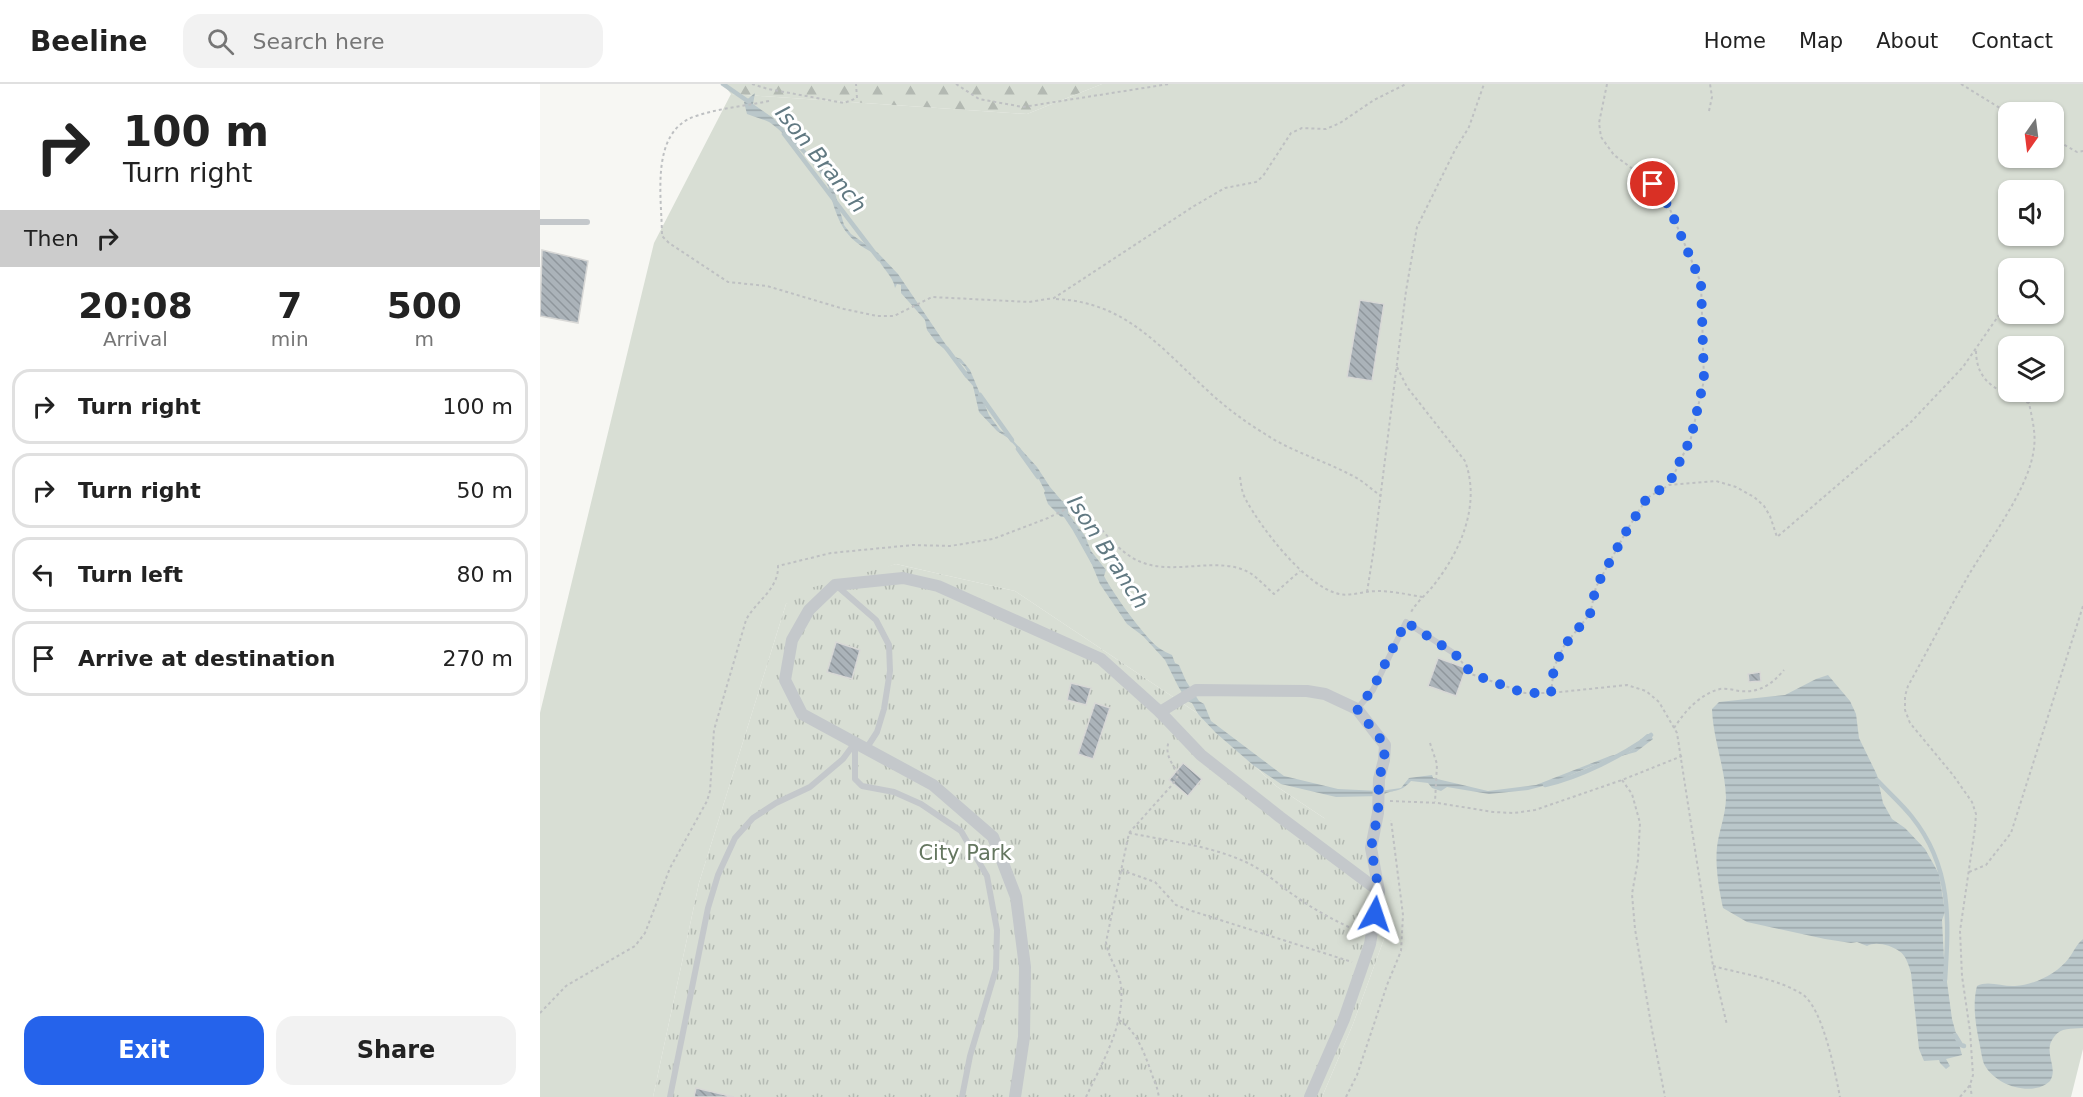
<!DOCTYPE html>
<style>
body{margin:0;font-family:"DejaVu Sans",sans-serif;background:#f2f2f2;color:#222;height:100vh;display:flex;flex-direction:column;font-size:22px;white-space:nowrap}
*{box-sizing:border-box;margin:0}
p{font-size:20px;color:#767676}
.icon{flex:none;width:33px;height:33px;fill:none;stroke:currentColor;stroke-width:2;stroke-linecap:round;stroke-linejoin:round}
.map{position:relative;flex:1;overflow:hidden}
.panel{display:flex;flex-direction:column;background:#fff;width:540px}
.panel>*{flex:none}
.banner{background:#fff;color:#222;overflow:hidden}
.needle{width:39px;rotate:194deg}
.fabs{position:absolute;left:1458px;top:18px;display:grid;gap:12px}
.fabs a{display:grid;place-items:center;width:66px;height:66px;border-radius:12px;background:#fff;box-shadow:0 2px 4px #0004;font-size:30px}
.pin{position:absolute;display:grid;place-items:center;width:51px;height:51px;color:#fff;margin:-26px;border:3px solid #fff;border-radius:50%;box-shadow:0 2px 6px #0007}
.me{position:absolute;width:66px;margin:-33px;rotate:5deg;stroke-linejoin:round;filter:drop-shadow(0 0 4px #0008)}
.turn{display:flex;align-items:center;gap:21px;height:126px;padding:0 24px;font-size:27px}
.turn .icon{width:78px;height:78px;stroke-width:2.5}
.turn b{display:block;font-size:42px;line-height:51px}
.then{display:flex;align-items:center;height:57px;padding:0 24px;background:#0003;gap:12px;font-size:22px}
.eta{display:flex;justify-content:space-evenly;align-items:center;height:102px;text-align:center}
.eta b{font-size:36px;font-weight:600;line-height:42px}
.button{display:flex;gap:12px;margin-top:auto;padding:12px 24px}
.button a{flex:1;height:69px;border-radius:18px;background:#2563eb;color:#fff;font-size:24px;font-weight:600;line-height:69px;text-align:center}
.button a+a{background:#f2f2f2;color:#222}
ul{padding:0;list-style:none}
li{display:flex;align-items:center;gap:18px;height:75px;margin:0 12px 9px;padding:0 12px;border:3px solid #e0e0e0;border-radius:18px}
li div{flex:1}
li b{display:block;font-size:22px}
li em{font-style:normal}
header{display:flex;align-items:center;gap:36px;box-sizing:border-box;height:84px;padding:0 30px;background:#fff;border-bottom:2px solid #e0e0e0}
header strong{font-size:28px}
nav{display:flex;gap:33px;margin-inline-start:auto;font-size:21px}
.search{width:420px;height:54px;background:#f2f2f2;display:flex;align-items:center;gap:15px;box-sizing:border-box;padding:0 21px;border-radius:18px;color:#767676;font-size:22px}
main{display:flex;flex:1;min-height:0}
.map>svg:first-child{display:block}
.grass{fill:#d8ded4;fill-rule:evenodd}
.forest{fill:url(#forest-firs)}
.park{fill:url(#park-tufts)}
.water{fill:url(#water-rules)}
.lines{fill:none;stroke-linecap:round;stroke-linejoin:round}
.stream{stroke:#bac7ca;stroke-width:4.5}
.building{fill:url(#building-back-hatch);stroke:#d8d8d6;stroke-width:1.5}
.path{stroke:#bec0c2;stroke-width:2;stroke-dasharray:3 3;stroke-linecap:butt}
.lane{stroke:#c4c8cb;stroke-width:6}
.street{stroke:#c4c8cb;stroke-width:12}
.route{stroke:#2563eb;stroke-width:10;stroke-dasharray:0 18}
.labels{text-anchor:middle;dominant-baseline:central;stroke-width:6;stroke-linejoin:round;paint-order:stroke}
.park-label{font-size:21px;fill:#657760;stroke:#fff}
.water-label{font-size:22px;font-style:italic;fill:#617982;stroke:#fff}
</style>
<header>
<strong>Beeline</strong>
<div class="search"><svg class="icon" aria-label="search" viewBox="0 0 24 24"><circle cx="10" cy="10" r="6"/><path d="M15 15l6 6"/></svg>Search here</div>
<nav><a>Home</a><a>Map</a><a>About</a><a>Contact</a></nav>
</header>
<main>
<section class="panel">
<div class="banner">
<div class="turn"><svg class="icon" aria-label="right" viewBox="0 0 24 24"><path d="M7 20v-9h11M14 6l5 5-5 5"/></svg><div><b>100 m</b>Turn right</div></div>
<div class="then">Then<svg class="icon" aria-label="right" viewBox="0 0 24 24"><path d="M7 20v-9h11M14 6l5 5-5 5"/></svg></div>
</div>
<div class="eta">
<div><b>20:08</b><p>Arrival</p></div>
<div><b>7</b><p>min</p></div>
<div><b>500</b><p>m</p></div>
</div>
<ul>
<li><svg class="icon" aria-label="right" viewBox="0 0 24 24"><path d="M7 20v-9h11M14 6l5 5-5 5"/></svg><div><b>Turn right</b></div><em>100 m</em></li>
<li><svg class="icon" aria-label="right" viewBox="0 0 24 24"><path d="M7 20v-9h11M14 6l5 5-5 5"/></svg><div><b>Turn right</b></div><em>50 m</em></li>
<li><svg class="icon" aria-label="left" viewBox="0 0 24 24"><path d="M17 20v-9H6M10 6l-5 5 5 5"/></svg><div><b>Turn left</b></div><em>80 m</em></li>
<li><svg class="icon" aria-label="arrive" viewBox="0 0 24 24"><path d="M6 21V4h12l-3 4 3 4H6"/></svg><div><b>Arrive at destination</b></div><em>270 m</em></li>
</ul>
<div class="button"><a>Exit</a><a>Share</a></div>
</section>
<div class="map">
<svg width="1543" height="1013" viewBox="0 0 1543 1013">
<defs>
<pattern id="forest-firs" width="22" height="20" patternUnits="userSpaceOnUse" patternTransform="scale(1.5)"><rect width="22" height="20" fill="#d8ded4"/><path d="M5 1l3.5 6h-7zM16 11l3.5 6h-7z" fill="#b3b9b2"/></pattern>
<pattern id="park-tufts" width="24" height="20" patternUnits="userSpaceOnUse" patternTransform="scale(1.5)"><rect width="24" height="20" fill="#d8ded4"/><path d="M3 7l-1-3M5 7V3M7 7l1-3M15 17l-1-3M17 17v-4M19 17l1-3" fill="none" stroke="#b3b9b2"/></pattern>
<pattern id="water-rules" width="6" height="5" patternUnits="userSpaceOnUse" patternTransform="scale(1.5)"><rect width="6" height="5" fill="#bac7ca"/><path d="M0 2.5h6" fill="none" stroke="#9ba6aa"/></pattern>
<pattern id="building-back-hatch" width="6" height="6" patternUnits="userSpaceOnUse" patternTransform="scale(1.5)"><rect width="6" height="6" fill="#abb3b9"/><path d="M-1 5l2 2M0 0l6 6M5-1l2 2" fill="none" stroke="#8f969c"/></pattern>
</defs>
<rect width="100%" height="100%" fill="#f7f7f3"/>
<!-- grass -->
<path class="grass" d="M562 0H1543V965L1531 1013H782L813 940 844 855 784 734 736 702 657 629 475 507 356 480 246 520 159 799 113 1013H0V629L114 159 191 10 487 30ZM1468 28H1514V74H1468ZM1468 106H1514V152H1468ZM1468 184H1514V230H1468ZM1468 262H1514V308H1468Z"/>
<!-- forest -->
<path class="forest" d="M183 0H562L487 30 191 10Z"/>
<!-- park -->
<path class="park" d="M356 480 475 507 657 629 736 702 784 734 848 785 844 855 813 940 782 1013H113L159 799 246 520 270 504Z"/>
<!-- water -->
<g class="water">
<path d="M215 9 213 20 233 34 281 82 293 102 304 141 311 150 338 169 358 190 404 258 415 273 421 275 430 286 449 331 460 346 470 353 497 383 510 403 522 417 528 418V429L545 452 551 467 566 486 564 492C572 508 605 554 619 564 623 567 628 569 632 571L635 579 639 581 646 597 659 617 664 620 671 637 744 692 798 705 840 707 861 704 869 694 892 691 893 694 948 707 996 701 1070 672 1089 668 1103 658 1100 656 1107 650H1110L1113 655 1096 668 1066 676 1007 701 988 706 949 710 907 703 901 707 892 704 888 699 871 697C858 711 853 704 841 712L796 713 741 700 713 681 676 649 658 630 652 619 647 617 638 602 625 576 603 552 587 540 560 500 550 476 551 471 532 437 528 433H521L508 420 504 409 505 407 492 382 483 371 468 354 457 347 439 328 433 302 423 290 427 287 424 282 396 258 387 246 385 236 361 209V201L357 200 355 204C353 191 340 183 336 170 303 155 298 137 289 106 290 94 241 45 229 38 223 35 214 33 207 30L204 18Z"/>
<path d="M1288 591 1310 617 1316 630 1319 654 1337 691 1343 719 1352 735 1365 744 1385 765 1399 790 1405 828 1402 836 1404 876 1412 935 1422 971 1406 975 1410 982 1406 985 1400 979 1399 976 1384 977 1379 965 1371 889C1369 882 1366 871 1359 867 1351 861 1335 857 1327 862L1317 858 1311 859 1285 855 1207 838 1183 824C1179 805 1175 783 1177 763 1179 746 1186 731 1186 713 1185 683 1173 655 1172 625L1179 618 1245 611 1276 595Z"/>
<path d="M1543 855V944C1531 945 1521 943 1514 953 1502 968 1519 983 1510 997 1494 1013 1456 1003 1444 980 1442 975 1441 967 1440 962 1436 943 1432 921 1437 902 1448 896 1463 903 1475 902 1494 901 1517 890 1529 874 1534 867 1536 861 1543 855Z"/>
</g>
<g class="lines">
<!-- stream -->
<g class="stream">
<path d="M183 0 209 18"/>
<path d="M244 50 339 175"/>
<path d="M407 265 427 292"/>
<path d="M440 311 472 356"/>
<path d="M478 365 498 393"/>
<path d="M524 429 534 444 553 478"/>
<path d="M1337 696C1348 708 1362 720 1372 733 1412 783 1409 836 1405 896"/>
<path d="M1005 701C1040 693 1082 672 1111 651"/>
<path d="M1415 951 1421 961 1424 962"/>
</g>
</g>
<!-- building -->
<g class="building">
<path d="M2 166 48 177 38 239 0 232Z"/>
<path d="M820 216 844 220 832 297 807 293Z"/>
<path d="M296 558 320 566 312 595 287 588Z"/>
<path d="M898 574 926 584 916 612 888 602Z"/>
<path d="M1220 588 1221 597 1209 598 1208 590Z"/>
<path d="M531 599 551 604 546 621 527 616Z"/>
<path d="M555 619 570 624 553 675 538 670Z"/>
<path d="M643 679 662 695 648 712 629 696Z"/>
<path d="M156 1004 194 1013H154Z"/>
</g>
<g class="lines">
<!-- path -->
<g class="path">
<path d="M212 0 228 5 304 19 317 14 316 0"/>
<path d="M416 0 439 15 483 23 629 0"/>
<path d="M1067 0 1059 39 1061 53 1074 71 1113 100 1129 123 1161 199 1164 296 1151 354 1129 401"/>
<path d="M1421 0 1468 29"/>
<path d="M229 17C205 22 180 24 156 32 109 47 122 114 122 152L129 159 188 198 227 202 304 225 337 232H354L392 213 489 218 514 214 654 122 685 104 716 98 723 92 751 49 762 44 786 45 800 39 834 16 866 0"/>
<path d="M1169 27 1172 13 1170 0"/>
<path d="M1514 55 1537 68 1543 67"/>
<path d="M516 215C585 218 619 262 667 306 685 323 704 337 725 350 752 368 783 376 811 391 822 396 831 405 841 412"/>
<path d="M857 283 867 303 925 377C941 420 921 467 893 502 886 511 876 518 870 530"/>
<path d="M700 393C701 401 702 409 706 416 722 445 765 502 799 510 809 512 817 509 826 508 844 505 865 510 882 513"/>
<path d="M827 508 834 464 866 207 877 143 915 66 929 43 944 0"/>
<path d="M921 577 931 590 985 609H1011L1087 601 1106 607 1119 618 1137 649 1173 882 1187 941"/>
<path d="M1011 609 1014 583 1024 562 1050 530 1056 503 1087 446 1107 414 1129 401 1176 397 1196 403 1214 413 1224 422 1230 432 1237 453 1370 339 1423 283 1459 231"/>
<path d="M1134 644C1145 627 1160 610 1180 605 1186 604 1194 606 1199 607 1220 609 1231 601 1244 586"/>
<path d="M890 659 897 680 895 718"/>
<path d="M1082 696 1092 710 1100 739 1098 776 1092 810 1095 845 1112 946 1125 1013"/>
<path d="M850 717 898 719 953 728 974 729 995 726 1082 696 1142 672"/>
<path d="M589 749C629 757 673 762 710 780 727 789 740 802 755 812 776 827 797 838 820 848"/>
<path d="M581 786 615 798 636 821 652 827 812 878"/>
<path d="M1429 788 1446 781 1471 749 1543 522"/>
<path d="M1173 882C1202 890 1236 894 1262 910 1283 924 1295 988 1300 1013"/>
<path d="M0 929 26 902 95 862 105 849 130 784 167 717 170 707 174 646 206 536C215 518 239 505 238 482L291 469 373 461 410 462 453 455 508 434 538 419C556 437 577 469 601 478 635 492 679 471 710 489 718 494 726 503 734 510L760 487"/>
<path d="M579 936C601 949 608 982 617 1004L619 1013"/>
<path d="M1430 1001 1432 1013"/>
<path d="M546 1013C562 979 585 941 581 902 579 886 568 874 566 858L589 749 632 701 639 690C632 680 624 670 629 657"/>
<path d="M806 1013 817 991 847 901 861 867 863 831 851 736"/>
<path d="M1420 1013 1430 1001 1433 991 1430 947 1422 892 1420 847 1435 744 1436 730 1432 718 1413 691 1370 639 1365 626V612L1368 602C1388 566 1407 529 1427 494 1448 457 1489 406 1494 364 1496 349 1492 334 1489 319 1461 308 1436 301 1436 266"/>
</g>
<!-- lane -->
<g class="lane">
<path d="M0 138H47"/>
<path d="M297 502 336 536 349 561 350 587 344 625 337 648 326 665"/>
<path d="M817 625 833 606 866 538 915 570"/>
<path d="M315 659V695L322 702 354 708 381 720 421 747 447 792 457 846 456 885 430 972 422 1013"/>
<path d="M130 1013 168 824 178 791 195 754 213 734 236 719 270 703 303 675 314 660"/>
</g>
<!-- street -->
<g class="street">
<path d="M620 628 656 606 767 607 785 610 817 625 845 661 844 676 839 695 838 729 831 764 839 807 830 860 804 935 770 1013"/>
<path d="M475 1013 484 953 485 883 476 813 453 753 393 701 262 630 245 596 252 556 269 526 295 501 363 494 398 502 561 575 620 628 661 671 740 733 839 807"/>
</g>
</g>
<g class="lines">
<!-- route -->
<path class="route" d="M835 830 839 807 831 764 838 729 839 695 844 676 845 661 817 625 832 606 866 538 915 570 932 590 984 609H1011L1014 583 1024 562 1050 530 1056 503 1087 446 1107 414 1129 400 1151 354 1164 296 1161 199 1129 123 1113 100"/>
</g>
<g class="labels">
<!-- park labels -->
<g class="park-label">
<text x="425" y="769">City Park</text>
</g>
<!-- water labels -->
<g class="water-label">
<text transform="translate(281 75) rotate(51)">Ison Branch</text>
<text transform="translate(568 468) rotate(57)">Ison Branch</text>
</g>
</g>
</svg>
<div class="fabs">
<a><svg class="needle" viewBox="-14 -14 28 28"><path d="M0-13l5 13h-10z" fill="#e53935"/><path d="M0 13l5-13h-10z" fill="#767676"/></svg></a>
<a><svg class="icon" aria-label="sound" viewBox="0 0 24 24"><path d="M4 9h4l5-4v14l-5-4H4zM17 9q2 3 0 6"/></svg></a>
<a><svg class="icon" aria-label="search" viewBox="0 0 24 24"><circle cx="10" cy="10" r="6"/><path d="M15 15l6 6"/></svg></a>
<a><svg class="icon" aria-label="layers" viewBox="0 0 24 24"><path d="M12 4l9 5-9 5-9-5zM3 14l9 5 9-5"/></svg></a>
</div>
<div class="pin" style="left:1113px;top:100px;background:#d93025"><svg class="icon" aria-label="arrive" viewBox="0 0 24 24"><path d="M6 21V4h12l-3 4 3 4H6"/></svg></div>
<svg class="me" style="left:835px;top:830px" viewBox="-20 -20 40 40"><path d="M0-17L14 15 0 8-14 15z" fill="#2563eb" stroke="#fff" stroke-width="4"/></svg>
</div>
</main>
